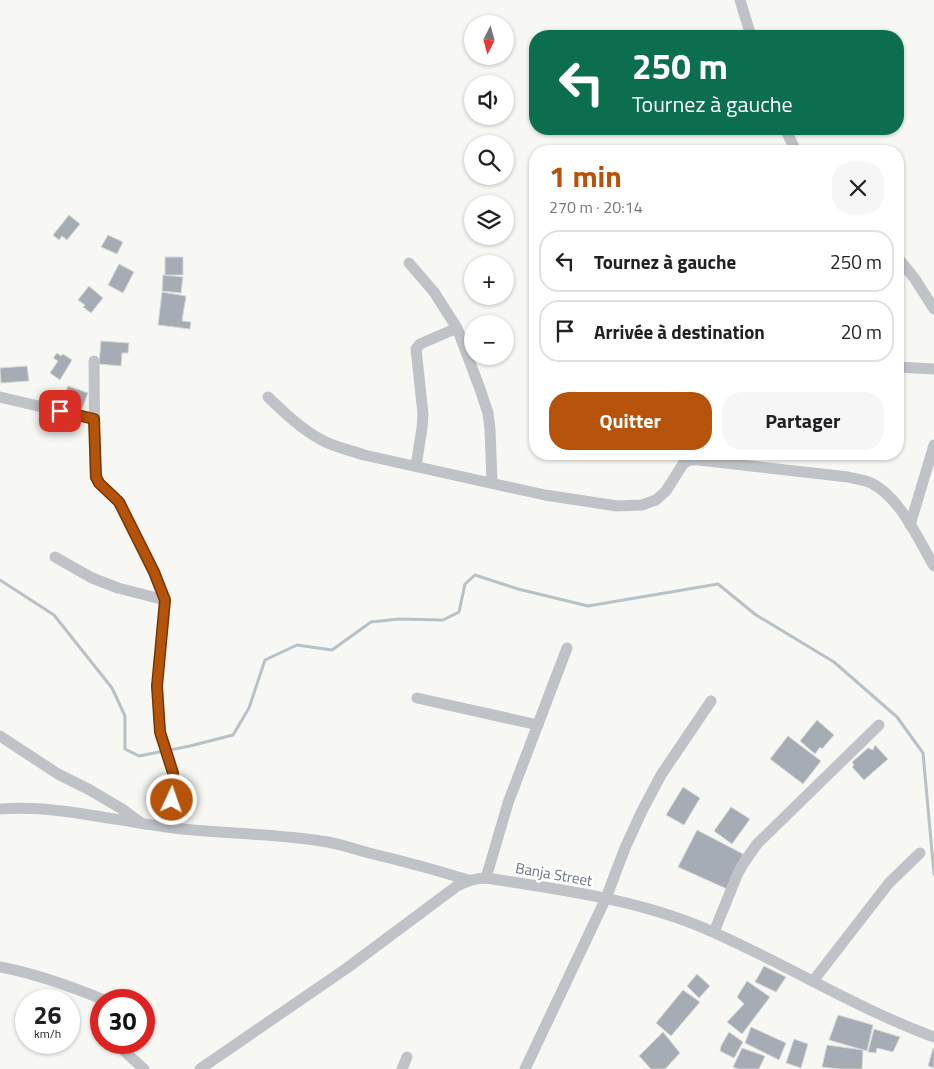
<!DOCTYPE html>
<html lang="fr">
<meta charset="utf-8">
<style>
body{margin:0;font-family:"Titillium Web",sans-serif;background:#f6f6f6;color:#202124;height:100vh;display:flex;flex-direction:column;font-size:19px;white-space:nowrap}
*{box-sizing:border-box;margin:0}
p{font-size:16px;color:#757577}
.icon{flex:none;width:28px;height:28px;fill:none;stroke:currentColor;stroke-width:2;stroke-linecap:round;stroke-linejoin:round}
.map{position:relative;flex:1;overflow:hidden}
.details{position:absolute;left:529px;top:145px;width:375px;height:315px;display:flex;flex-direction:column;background:#fff;border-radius:20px;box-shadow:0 1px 4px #0004}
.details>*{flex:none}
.hud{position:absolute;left:529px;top:30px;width:375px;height:105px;border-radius:20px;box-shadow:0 1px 4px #0004;background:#0b6e4f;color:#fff;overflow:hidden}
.needle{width:32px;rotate:186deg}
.fabs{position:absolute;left:464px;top:15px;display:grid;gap:10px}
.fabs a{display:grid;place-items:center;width:50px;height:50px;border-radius:50%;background:#fff;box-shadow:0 1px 4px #0004;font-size:25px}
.speed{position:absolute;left:15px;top:989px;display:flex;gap:10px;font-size:25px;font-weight:700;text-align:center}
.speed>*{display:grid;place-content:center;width:65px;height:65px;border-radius:50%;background:#fff;box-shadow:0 1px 4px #0004;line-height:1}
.speed small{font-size:12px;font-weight:400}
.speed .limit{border:8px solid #d22;background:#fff;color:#111}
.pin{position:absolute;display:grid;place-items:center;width:42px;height:42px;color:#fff;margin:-21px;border-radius:10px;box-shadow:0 2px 8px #0006}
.me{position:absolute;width:55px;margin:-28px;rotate:3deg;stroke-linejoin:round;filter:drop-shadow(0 0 4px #0008)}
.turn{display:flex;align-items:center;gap:18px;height:105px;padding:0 20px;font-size:22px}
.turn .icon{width:65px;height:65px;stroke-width:2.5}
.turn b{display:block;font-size:35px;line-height:42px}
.round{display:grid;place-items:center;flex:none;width:52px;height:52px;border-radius:20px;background:#f6f6f6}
.overview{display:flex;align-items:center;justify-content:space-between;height:85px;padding:0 20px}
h1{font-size:30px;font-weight:700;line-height:38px;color:#b45309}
.action{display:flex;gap:10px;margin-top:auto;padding:10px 20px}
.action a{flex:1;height:58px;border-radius:20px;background:#b45309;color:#fff;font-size:20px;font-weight:700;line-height:58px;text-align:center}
.action a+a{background:#f6f6f6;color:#202124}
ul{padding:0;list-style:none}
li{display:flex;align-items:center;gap:15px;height:62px;margin:0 10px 8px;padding:0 10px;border:2px solid #e0e0e0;border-radius:20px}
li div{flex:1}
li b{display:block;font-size:19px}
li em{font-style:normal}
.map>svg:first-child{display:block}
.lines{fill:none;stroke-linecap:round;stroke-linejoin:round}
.stream{stroke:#b8c1c6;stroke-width:3}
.building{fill:#a6acb3;stroke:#d8d9d7}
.minor{stroke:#bfc2c6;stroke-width:11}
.route-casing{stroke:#753606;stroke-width:12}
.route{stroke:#b45309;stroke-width:9}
.labels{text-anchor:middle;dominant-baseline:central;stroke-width:5;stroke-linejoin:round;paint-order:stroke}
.street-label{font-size:15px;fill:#697483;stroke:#fff}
</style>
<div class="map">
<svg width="934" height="1069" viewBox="0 0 934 1069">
<rect width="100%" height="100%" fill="#f7f7f4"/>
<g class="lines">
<!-- stream -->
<path class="stream" d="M0 580 54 615 112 688 125 716V749L139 756 190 746 233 735 249 708 265 660 297 645 332 650 371 622 399 619 443 620 459 612 465 584 475 575 518 589 588 606 718 584 756 615 834 662 897 717 923 753 934 874"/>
</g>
<!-- building -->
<g class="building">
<path d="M69 215 80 224 67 240 62 236 59 240 53 235Z"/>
<path d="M108 235 123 242 117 254 101 247Z"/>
<rect x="165" y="257" width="18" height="18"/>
<path d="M119 264 134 272 123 293 108 285Z"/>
<path d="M163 275 183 277 181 293 162 291Z"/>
<path d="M89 286 103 298 91 313 83 307 85 305 78 300Z"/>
<path d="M162 292 186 296 182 321 191 322 190 329 158 325Z"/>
<path d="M101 341 129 343 128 353H122L121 366 99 364Z"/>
<path d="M57 353 61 356 63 354 72 360 60 380 50 373 58 361 53 358Z"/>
<path d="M27 366 29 381 1 383 0 368Z"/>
<path d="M68 386 88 393 82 409 62 401Z"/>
<path d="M817 720 834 735 822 749 820 747 815 754 800 741Z"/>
<path d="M788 736 821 761 803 784 770 759Z"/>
<path d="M875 745 888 759 864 780 852 767 854 765 852 762 868 748 873 750Z"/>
<path d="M683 787 700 798 684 825 666 815Z"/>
<path d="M731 807 750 819 732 844 714 831Z"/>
<path d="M697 830 743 854 727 889 678 867Z"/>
<path d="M764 966 786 977 776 992 755 982Z"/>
<path d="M697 974 710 986 699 998 687 986Z"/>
<path d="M747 981 770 997 742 1034 727 1022 744 1004 737 997Z"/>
<path d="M683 990 700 1002 671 1036 656 1023Z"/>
<path d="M838 1015 873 1025 867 1051 829 1040Z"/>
<path d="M751 1027 786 1043 779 1060 745 1043Z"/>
<path d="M874 1029 900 1037 893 1052 877 1048 876 1053 868 1052Z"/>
<path d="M663 1032 680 1053 665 1069H651L639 1056Z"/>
<path d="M729 1032 743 1042 734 1058 720 1051 721 1046Z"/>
<path d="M794 1039 808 1044 801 1068 786 1063Z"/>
<path d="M827 1045 863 1050 862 1069H840L822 1067Z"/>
<path d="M742 1048 765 1056 759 1069H738L733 1067Z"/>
<path d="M933 1048H934V1068L928 1066Z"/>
</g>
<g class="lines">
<!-- minor -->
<g class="minor">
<path d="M740 0 751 36"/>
<path d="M785 129 796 151"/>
<path d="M898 258 915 279 934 309"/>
<path d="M409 263 434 292 457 328 480 389 488 413 490 429 492 483"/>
<path d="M94 361 95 477 99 483 119 502 154 572 165 600 157 686 160 732 173 773V787L169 827"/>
<path d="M898 367 934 369"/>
<path d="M0 397 94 419"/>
<path d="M268 397C284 412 300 428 320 439 333 447 350 450 364 455L545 495 617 506 642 505 656 500 666 491 683 464 690 460H699L848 477C856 479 864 480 871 483 900 497 918 539 934 566"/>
<path d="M416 466 422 428 423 414 416 349 420 344 457 328"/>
<path d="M910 525 934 445"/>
<path d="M55 557 92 578 118 588 165 600"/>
<path d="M417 698 538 725"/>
<path d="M0 736 58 774 90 790 122 809 141 823"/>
<path d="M0 809C56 805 111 820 166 827 218 834 270 833 321 841 338 843 354 849 369 853 403 861 436 870 468 880"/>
<path d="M486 878 508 803 567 648"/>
<path d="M714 932 738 873 745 861 757 844 879 725"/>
<path d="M0 967C37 974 70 986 104 1000"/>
<path d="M813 981 889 883 920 853"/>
<path d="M124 1042 123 1050 144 1069"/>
<path d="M200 1069 347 968 457 886C467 881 475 878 486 878 563 890 643 900 715 933 789 966 858 1009 934 1037"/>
<path d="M402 1069 407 1057"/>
<path d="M525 1069 606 898 625 848 642 811 661 775 711 701"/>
</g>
</g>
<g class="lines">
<!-- route casing -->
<g class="route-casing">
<path id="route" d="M60 411 94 419 96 477 99 483 119 502 154 572 165 600 157 686 160 732 173 773 172 800"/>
</g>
<!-- route -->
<use href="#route" class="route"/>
</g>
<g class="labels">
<!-- street labels -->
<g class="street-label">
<text transform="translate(554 874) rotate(10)">Banja Street</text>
</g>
</g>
</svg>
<div class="fabs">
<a><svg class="needle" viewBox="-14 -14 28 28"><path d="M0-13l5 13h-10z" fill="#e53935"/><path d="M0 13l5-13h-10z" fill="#757577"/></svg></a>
<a><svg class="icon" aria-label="sound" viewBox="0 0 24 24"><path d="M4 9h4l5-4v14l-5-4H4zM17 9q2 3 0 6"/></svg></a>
<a><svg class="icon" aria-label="search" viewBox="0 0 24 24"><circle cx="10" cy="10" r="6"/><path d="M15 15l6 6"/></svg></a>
<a><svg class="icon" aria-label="layers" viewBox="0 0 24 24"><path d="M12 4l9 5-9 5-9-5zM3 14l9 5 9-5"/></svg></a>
<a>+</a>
<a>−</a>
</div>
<div class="speed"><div>26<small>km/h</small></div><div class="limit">30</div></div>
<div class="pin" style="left:60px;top:411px;background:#d93025"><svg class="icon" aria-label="arrive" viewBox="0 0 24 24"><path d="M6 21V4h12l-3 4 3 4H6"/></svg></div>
<svg class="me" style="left:172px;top:800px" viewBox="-20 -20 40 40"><circle r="17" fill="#b45309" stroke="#fff" stroke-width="3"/><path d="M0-11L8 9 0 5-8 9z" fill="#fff"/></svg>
<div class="hud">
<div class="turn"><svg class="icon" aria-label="left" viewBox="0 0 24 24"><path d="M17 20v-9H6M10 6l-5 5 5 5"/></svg><div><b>250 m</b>Tournez à gauche</div></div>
</div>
<section class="details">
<div class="overview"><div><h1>1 min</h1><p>270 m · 20:14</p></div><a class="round"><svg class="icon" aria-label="close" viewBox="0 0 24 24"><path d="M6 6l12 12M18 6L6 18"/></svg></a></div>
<ul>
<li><svg class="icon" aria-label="left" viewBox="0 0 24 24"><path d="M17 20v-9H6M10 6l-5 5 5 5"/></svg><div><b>Tournez à gauche</b></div><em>250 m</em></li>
<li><svg class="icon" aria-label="arrive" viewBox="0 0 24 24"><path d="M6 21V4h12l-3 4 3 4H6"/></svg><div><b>Arrivée à destination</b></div><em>20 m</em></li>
</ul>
<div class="action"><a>Quitter</a><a>Partager</a></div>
</section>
</div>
